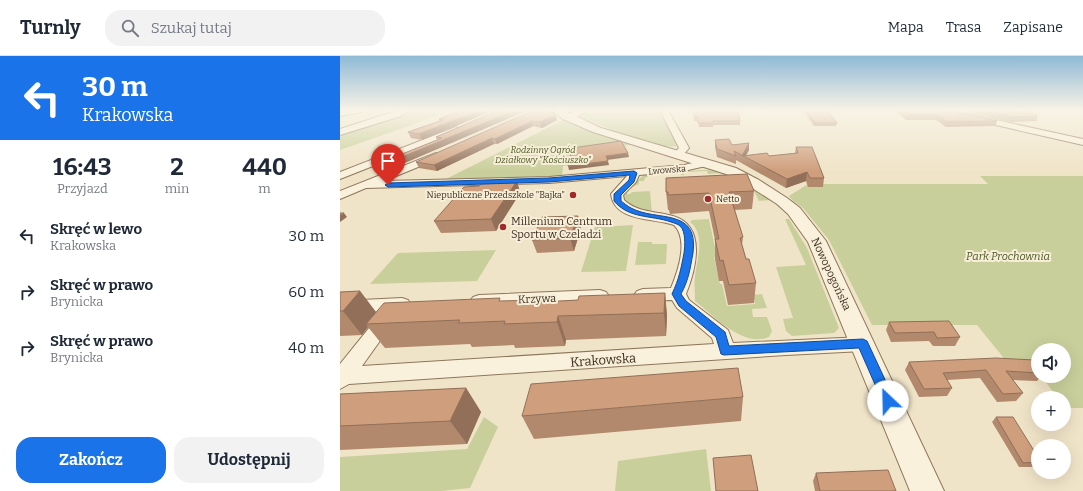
<!DOCTYPE html>
<html lang="pl">
<meta charset="utf-8">
<style>
body{margin:0;font-family:Bitter,serif;background:#f2f2f3;color:#1f2937;height:100vh;display:flex;flex-direction:column;font-size:15px;white-space:nowrap}
*{box-sizing:border-box;margin:0}
p{font-size:13px;color:#747a83}
.icon{flex:none;width:22px;height:22px;fill:none;stroke:currentColor;stroke-width:2;stroke-linecap:round;stroke-linejoin:round}
.map{position:relative;flex:1;overflow:hidden}
.sheet{display:flex;flex-direction:column;background:#fff;width:340px}
.sheet>*{flex:none}
.guide{background:#1a73e8;color:#fff;overflow:hidden}
.buttons{position:absolute;left:691px;top:287px;display:grid;gap:8px}
.buttons a{display:grid;place-items:center;width:40px;height:40px;border-radius:50%;background:#fff;box-shadow:0 4px 16px #0002;font-size:20px}
.pin{position:absolute;display:grid;place-items:center;width:34px;height:34px;color:#fff;margin:-41px -17px;border-radius:50% 50% 50% 0;rotate:-45deg;box-shadow:0 0 4px #0007}
.pin .icon{rotate:45deg}
.me{position:absolute;width:44px;margin:-22px;rotate:336deg;stroke-linejoin:round;filter:drop-shadow(0 0 3px #0008)}
.turn{display:flex;align-items:center;gap:14px;height:84px;padding:0 16px;font-size:18px}
.turn .icon{width:52px;height:52px;stroke-width:2.5}
.turn b{display:block;font-size:28px;line-height:34px}
.eta{display:flex;justify-content:space-evenly;align-items:center;height:68px;text-align:center}
.eta b{font-size:24px;font-weight:700;line-height:28px}
.cta{display:flex;gap:8px;margin-top:auto;padding:8px 16px}
.cta a{flex:1;height:46px;border-radius:16px;background:#1a73e8;color:#fff;font-size:16px;font-weight:700;line-height:46px;text-align:center}
.cta a+a{background:#f2f2f3;color:#1f2937}
ul{padding:0;list-style:none}
li{display:flex;align-items:center;gap:12px;height:56px;padding:0 16px}
li div{flex:1}
li b{display:block;font-size:15px}
li em{font-style:normal}
header{display:flex;align-items:center;gap:24px;box-sizing:border-box;height:56px;padding:0 20px;background:#fff;border-bottom:1px solid #e0e1e3}
header strong{font-size:19px}
nav{display:flex;gap:22px;margin-inline-start:auto;font-size:14px}
.search{width:280px;height:36px;background:#f2f2f3;display:flex;align-items:center;gap:10px;box-sizing:border-box;padding:0 14px;border-radius:16px;color:#747a83;font-size:15px}
main{display:flex;flex:1;min-height:0}
.map>svg:first-child{display:block}
.green{fill:#c9cf9b}
.lines{fill:none;stroke-linecap:round;stroke-linejoin:round}
.minor-casing{stroke:#8d765c;stroke-width:2}
.tertiary-casing{stroke:#8d765c;stroke-width:2}
.minor{fill:#faf1dc;fill-rule:evenodd}
.tertiary{fill:#faf1dc;fill-rule:evenodd}
.wall{fill:#b2896c}
.shaded-wall{fill:#916f58}
.building{fill:#cf9f7d;stroke:#916f58}
.route{fill:#1a73e8;stroke:#114b97}
.poi-dot{fill:#9e2a2b;stroke:#f7eed8;stroke-width:1.5}
.labels{text-anchor:middle;dominant-baseline:central;stroke-width:4;stroke-linejoin:round;paint-order:stroke}
.far-park-label{font-size:9px;font-style:italic;fill:#4d5a26;stroke:#f7eed8}
.far-street-label{font-size:9px;fill:#3d2e20;stroke:#f7eed8}
.far-poi-label{font-size:9px;fill:#3d2e20;stroke:#f7eed8;text-anchor:end}
.poi-label{font-size:11px;fill:#3d2e20;stroke:#f7eed8;text-anchor:start}
.park-label{font-size:11px;font-style:italic;fill:#4d5a26;stroke:#f7eed8}
.street-label{font-size:11px;fill:#3d2e20;stroke:#f7eed8}
.near-street-label{font-size:13px;fill:#3d2e20;stroke:#f7eed8}
</style>
<header>
<strong>Turnly</strong>
<div class="search"><svg class="icon" aria-label="search" viewBox="0 0 24 24"><circle cx="10" cy="10" r="6"/><path d="M15 15l6 6"/></svg>Szukaj tutaj</div>
<nav><a>Mapa</a><a>Trasa</a><a>Zapisane</a></nav>
</header>
<main>
<section class="sheet">
<div class="guide">
<div class="turn"><svg class="icon" aria-label="left" viewBox="0 0 24 24"><path d="M17 20v-9H6M10 6l-5 5 5 5"/></svg><div><b>30 m</b>Krakowska</div></div>
</div>
<div class="eta">
<div><b>16:43</b><p>Przyjazd</p></div>
<div><b>2</b><p>min</p></div>
<div><b>440</b><p>m</p></div>
</div>
<ul>
<li><svg class="icon" aria-label="left" viewBox="0 0 24 24"><path d="M17 20v-9H6M10 6l-5 5 5 5"/></svg><div><b>Skręć w lewo</b><p>Krakowska</p></div><em>30 m</em></li>
<li><svg class="icon" aria-label="right" viewBox="0 0 24 24"><path d="M7 20v-9h11M14 6l5 5-5 5"/></svg><div><b>Skręć w prawo</b><p>Brynicka</p></div><em>60 m</em></li>
<li><svg class="icon" aria-label="right" viewBox="0 0 24 24"><path d="M7 20v-9h11M14 6l5 5-5 5"/></svg><div><b>Skręć w prawo</b><p>Brynicka</p></div><em>40 m</em></li>
</ul>
<div class="cta"><a>Zakończ</a><a>Udostępnij</a></div>
</section>
<div class="map">
<svg width="743" height="435" viewBox="0 0 743 435">
<rect width="100%" height="100%" fill="#f0e4c8"/>
<!-- green -->
<g class="green">
<path d="M73 54H111L66 71 0 94V78Z"/>
<path d="M249 54H320L334 80 336 90C319 95 257 68 239 60Z"/>
<path d="M223 64 251 75 297 88 255 94 257 106 223 110 222 120 106 123Z"/>
<path d="M368 114C391 118 412 131 431 144L419 145 412 131 381 117 368 118 367 115 344 116V119H341L340 116 343 115Z"/>
<path d="M312 117H323L315 118 305 122 304 125H299V128L288 133 287 138H290L292 136 310 135 312 157 295 154 279 145 283 136 304 119Z"/>
<path d="M640 120H743V352H726L724 349V342H718L701 320H724V294H698V317L671 311 637 269H532L489 184 463 152 453 145 449 140 468 128H648Z"/>
<path d="M369 163 377 201H374L380 228H382L387 250 415 248 413 239 422 238 427 252 412 253 413 261H427L432 275 429 281C403 292 374 260 355 245 355 237 354 228 355 220 357 204 366 178 350 166L352 164Z"/>
<path d="M445 163H449L467 192 499 272 494 277 452 280 446 275 443 263 453 262 436 211 466 209Z"/>
<path d="M293 169 286 215 241 216 255 171Z"/>
<path d="M298 186H312V188H327L326 208 295 209Z"/>
<path d="M156 194 137 225 30 228 58 197Z"/>
<path d="M144 361 158 371 130 432 101 435H0V401L127 393Z"/>
<path d="M366 393 371 435H275L278 405Z"/>
</g>
<g class="lines">
<!-- minor casing -->
<g class="minor-casing">
<g id="minor">
<path d="M8 54H23L22 56 0 60V56Z"/>
<path d="M59 54H69L61 60 0 79V73Z"/>
<path d="M237 54H247L237 61 227 63 223 61Z"/>
<path d="M320 54H328L349 92 342 100H334L333 98 339 92Z"/>
<path d="M595 54H610L743 83V89L599 56Z"/>
<path d="M116 71 120 74 119 76 0 123V116Z"/>
<path d="M96 97 100 98 101 100 100 102 44 125 209 121 344 109 366 104 370 105 371 107 370 109 344 115 299 119 296 126 283 139 284 144C298 157 316 155 333 160 367 170 356 213 346 238L349 244 388 274 393 287 523 281 530 283 533 288 530 293 523 295 446 299 9 328 0 333V308L42 256 47 255 0 257V245L62 242 68 244 71 248 68 252 49 255 54 256 57 261 22 310 374 288 372 282 337 252 332 244 303 245 297 243 294 239 297 235 303 233 331 232C338 215 349 184 334 169 314 162 274 166 271 138L287 120 209 127 26 132 0 143V135Z"/>
<path d="M260 234 266 236 269 240 266 244 260 246 139 251 133 249 130 245 133 241 139 239Z"/>
</g>
</g>
<!-- tertiary casing -->
<g class="tertiary-casing">
<path id="tertiary" d="M211 54H223L261 72 396 112 419 124 447 142 460 152 486 185 604 435H570L468 186 448 158 437 148 409 130 386 118 253 76 223 63Z"/>
</g>
<!-- minor -->
<use href="#minor" class="minor"/>
<!-- tertiary -->
<use href="#tertiary" class="tertiary"/>
</g>
<!-- wall -->
<g class="wall">
<path d="M119 54H154L82 84 71 82 68 76 99 65V63L114 57 113 56Z"/>
<path d="M159 54H188L60 109 55 108 52 102 97 84 96 81Z"/>
<path d="M214 54 217 64 202 72 193 70 157 88H154L97 115 79 112 76 106Z"/>
<path d="M346 54H398L400 65V69H373V71H359L358 65H354V55H346Z"/>
<path d="M463 54H487L497 67 496 70H474Z"/>
<path d="M554 54H606L657 65 655 70 606 71 596 64H566Z"/>
<path d="M617 54H684L698 60 696 65 671 66Z"/>
<path d="M375 84 409 94 406 99 429 100 455 97 456 91 484 122 483 131H468L466 125 446 132 396 104V108L377 101 375 91Z"/>
<path d="M177 125 180 137 156 175 101 177 94 165Z"/>
<path d="M414 135 412 153 394 154 403 181 402 189 406 203 416 227 414 247 388 249 383 225H379L375 203V184L369 155 330 158 329 154H328L326 136Z"/>
<path d="M241 172 234 195 197 197 192 184Z"/>
<path d="M20 235 36 256 162 245 203 246 238 244 325 237 327 260 326 280 226 284 225 290 175 292 174 289 132 291 130 288 45 292 28 271 22 279 0 280V236Z"/>
<path d="M549 266 620 281 615 290H593L589 285 551 286 546 274Z"/>
<path d="M569 306 698 310V320H701L697 325 673 324 683 337 676 345 657 346 640 322 607 324 612 332 607 340 579 341 565 314Z"/>
<path d="M126 332 141 356 127 388 0 394V338Z"/>
<path d="M403 341 401 365 194 383 182 360Z"/>
<path d="M656 361 698 401V409L697 411H679L652 366Z"/>
<path d="M373 402 418 435H376Z"/>
<path d="M476 417 556 435H475L473 425Z"/>
</g>
<!-- shaded-wall -->
<g class="shaded-wall">
<path d="M141 54H154L82 84 79 78Z"/>
<path d="M176 54H188L60 109 57 103Z"/>
<path d="M214 54 217 64 202 72 200 66 210 56Z"/>
<path d="M192 65 193 70 157 88 155 83Z"/>
<path d="M152 82 154 88 97 115 94 109Z"/>
<path d="M409 87V94L405 101 402 100Z"/>
<path d="M288 97 289 101 267 104 266 100Z"/>
<path d="M268 105 269 109 229 114 228 110Z"/>
<path d="M467 116 466 125 446 132 447 123Z"/>
<path d="M177 125 180 137 156 175 151 163Z"/>
<path d="M4 157 7 161 0 166V160Z"/>
<path d="M238 160 241 172 234 195 230 182Z"/>
<path d="M20 235 38 259 26 268 28 271 22 279 3 255Z"/>
<path d="M325 237 327 260 326 280 324 257Z"/>
<path d="M218 260 226 284 225 290 217 266Z"/>
<path d="M126 332 141 356 127 388 110 365Z"/>
</g>
<!-- building -->
<g class="building">
<path d="M119 54H141L79 78 68 76 103 64 99 63 116 56H113Z"/>
<path d="M159 54H176L57 103 52 102 102 82 96 81Z"/>
<path d="M194 54H214L210 56 216 59 200 66 192 65 155 83 152 82 94 109 76 106Z"/>
<path d="M354 54H398L400 65H373V67H358V61H354Z"/>
<path d="M466 54H487L497 67H475Z"/>
<path d="M561 54H606L657 65 607 66 598 59H568Z"/>
<path d="M640 54H684L698 60 673 61Z"/>
<path d="M389 83 392 89 409 87 402 100 427 97 429 100 458 97 456 91H472L484 122H470L467 116 447 123 394 95 396 100 377 93 375 84Z"/>
<path d="M281 85 288 97 266 100 268 105 228 110 232 92Z"/>
<path d="M407 118 414 135 389 136 403 181 400 182 406 203H409L416 227 389 229 383 204 380 205 375 183H379L369 137 328 139V136H326V122Z"/>
<path d="M177 125 151 163 94 165 124 131 139 130 143 126Z"/>
<path d="M0 157H4L0 160Z"/>
<path d="M238 160 230 182 192 184 202 161Z"/>
<path d="M20 235 3 255H0V236Z"/>
<path d="M325 237 324 257 218 260 217 266 164 268 165 265 118 267 120 264 26 268 44 247 160 242 159 245 202 244 201 246 238 244 239 240Z"/>
<path d="M609 265 620 281 597 282 594 276 555 277 549 266Z"/>
<path d="M656 302 694 304 698 310V317L666 315 683 337 663 338 646 314 603 317 612 332 584 333 569 306Z"/>
<path d="M398 312 403 341 182 360 191 328Z"/>
<path d="M126 332 110 365 0 370V338Z"/>
<path d="M656 361H673L698 401V406L683 407Z"/>
<path d="M411 399 418 435H376L373 402Z"/>
<path d="M548 414 556 435H480L476 417Z"/>
</g>
<!-- sky -->
<linearGradient id="sky" x2="0" y2="1"><stop stop-color="#8fbad6"/><stop offset="0.47" stop-color="#f8f3e6"/><stop offset="1" stop-color="#f8f3e6" stop-opacity="0"/></linearGradient>
<rect width="743" height="115" fill="url(#sky)"/>
<!-- route -->
<path class="route" d="M294 115 297 117 294 126 281 139V145C284 147 287 150 291 152 317 166 359 151 353 197 350 213 349 223 341 238L346 245 385 276 389 290 523 283 527 285 555 345 553 349 548 351 544 349 519 292 384 299 381 298 376 281 339 250 332 238C339 223 341 213 344 197 345 190 346 175 340 170 338 168 334 167 331 166 311 159 289 163 274 145V138L289 124 290 119 209 126 48 131 45 129 48 127 209 122Z"/>
<!-- markers -->
<g class="poi-dot">
<circle cx="233" cy="139" r="4"/>
<circle cx="368" cy="143" r="4"/>
<circle cx="163" cy="171" r="4"/>
</g>
<g class="labels">
<!-- far-park labels -->
<g class="far-park-label">
<text x="203" y="94">Rodzinny Ogród<tspan x="203" dy="10">Działkowy "Kościuszko"</tspan></text>
</g>
<!-- far-street labels -->
<g class="far-street-label">
<text transform="translate(327 114) rotate(-5)">Lwowska</text>
</g>
<!-- far-poi labels -->
<g class="far-poi-label">
<text x="225" y="139">Niepubliczne Przedszkole "Bajka"</text>
<text x="376" y="143" text-anchor="start">Netto</text>
</g>
<!-- poi labels -->
<g class="poi-label">
<text x="171" y="165">Millenium Centrum<tspan x="171" dy="13">Sportu w Czeladzi</tspan></text>
</g>
<!-- park labels -->
<g class="park-label">
<text x="668" y="200">Park Prochownia</text>
</g>
<!-- street labels -->
<g class="street-label">
<text transform="translate(491 218) rotate(65)">Nowopogońska</text>
<text transform="translate(197 243) rotate(-2)">Krzywa</text>
</g>
<!-- near-street labels -->
<g class="near-street-label">
<text transform="translate(263 304) rotate(-4)">Krakowska</text>
</g>
</g>
</svg>
<div class="buttons">
<a><svg class="icon" aria-label="sound" viewBox="0 0 24 24"><path d="M4 9h4l5-4v14l-5-4H4zM17 9q2 3 0 6"/></svg></a>
<a>+</a>
<a>−</a>
</div>
<div class="pin" style="left:48px;top:129px;background:#d93025"><svg class="icon" aria-label="arrive" viewBox="0 0 24 24"><path d="M6 21V4h12l-3 4 3 4H6"/></svg></div>
<svg class="me" style="left:548px;top:345px" viewBox="-20 -20 40 40"><circle r="19" fill="#fff"/><path d="M0-13L10 11 0 6-10 11z" fill="#1a73e8"/></svg>
</div>
</main>
